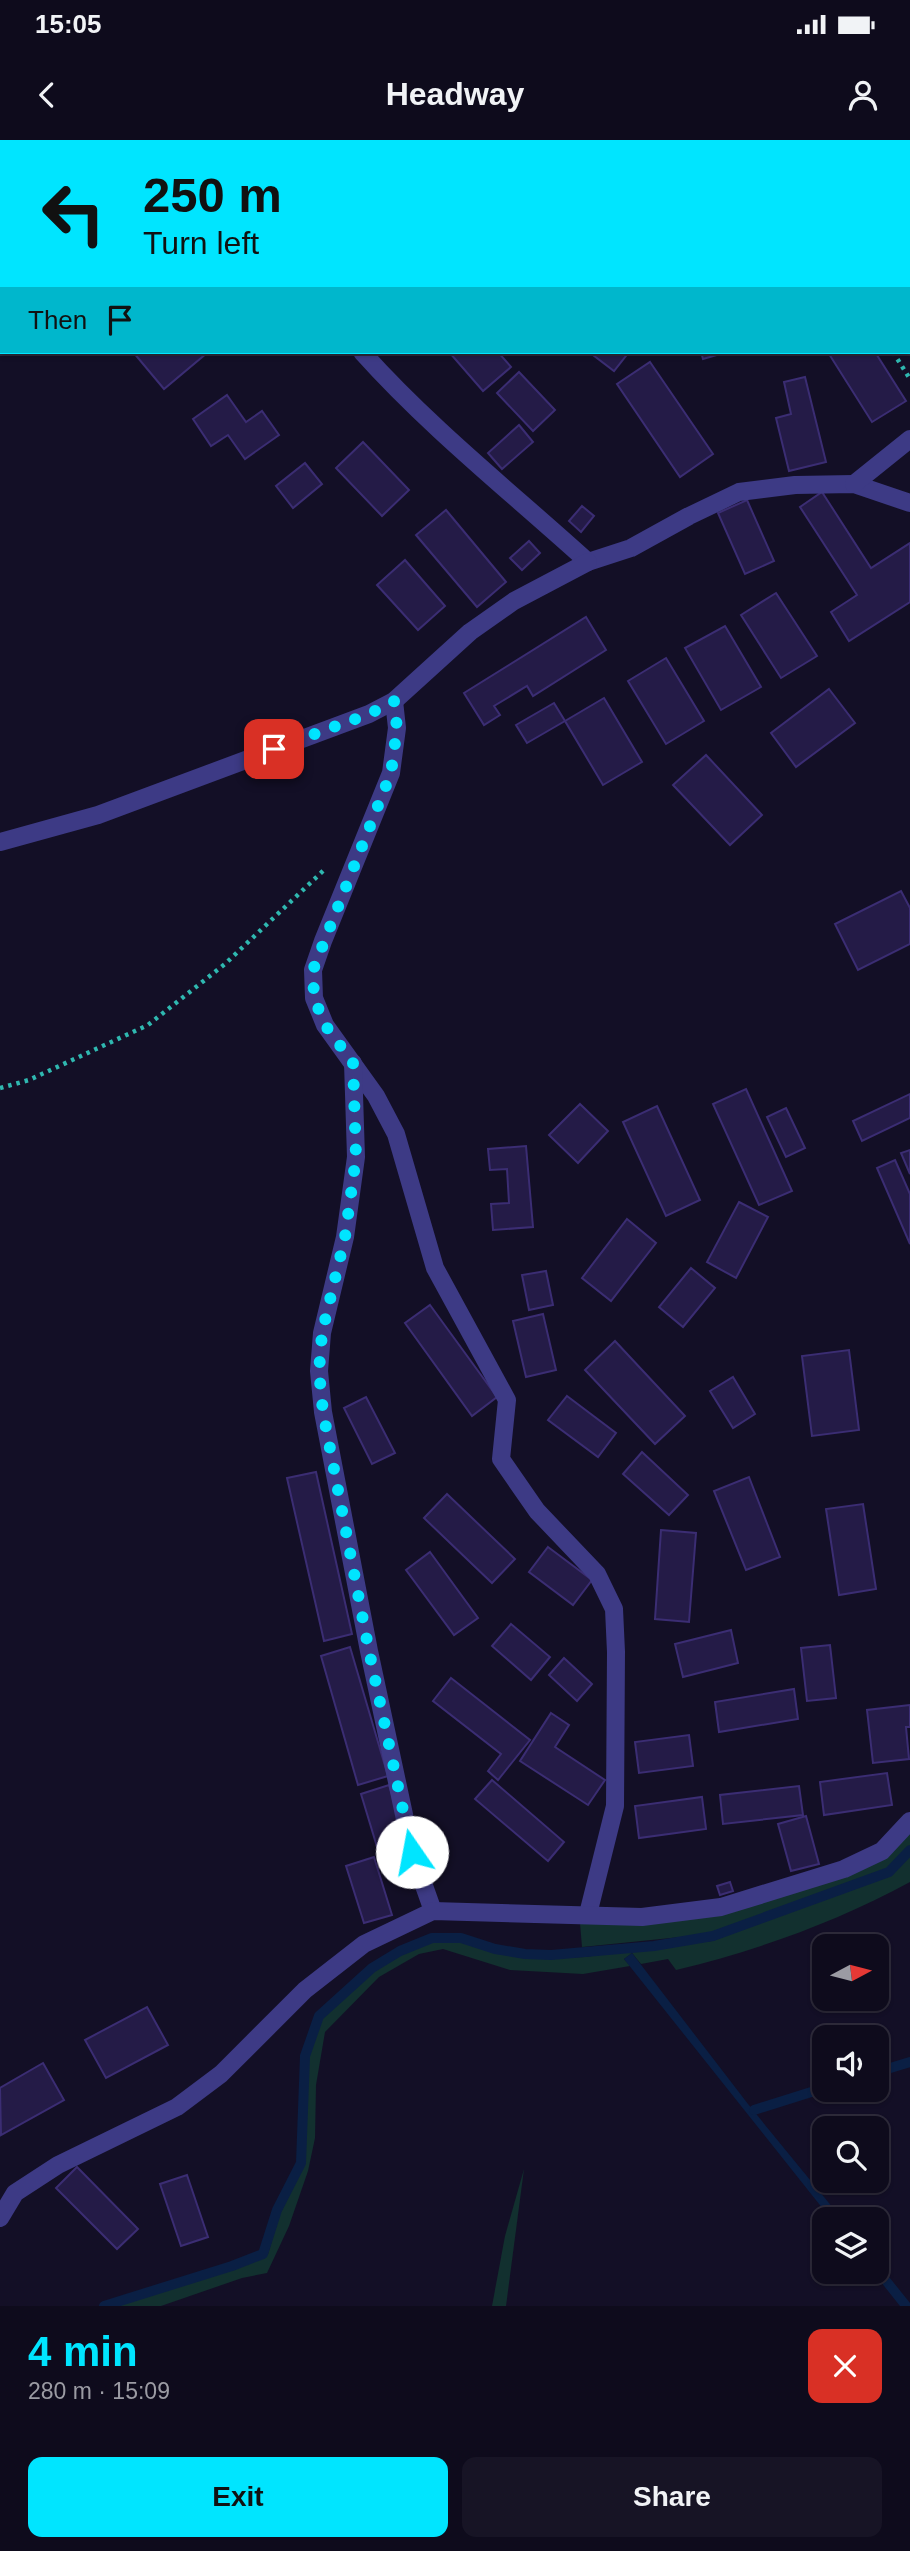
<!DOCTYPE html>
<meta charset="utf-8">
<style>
body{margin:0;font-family:Arial,sans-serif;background:#171425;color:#f1f3f6;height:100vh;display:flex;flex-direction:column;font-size:26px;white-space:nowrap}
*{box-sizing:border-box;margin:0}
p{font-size:23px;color:#9b9ba3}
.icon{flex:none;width:38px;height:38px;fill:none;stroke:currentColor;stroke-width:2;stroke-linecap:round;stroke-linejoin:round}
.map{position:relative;height:2166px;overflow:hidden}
.sheet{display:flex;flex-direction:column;background:#0e0b1c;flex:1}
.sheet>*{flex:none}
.top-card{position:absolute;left:0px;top:0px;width:910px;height:214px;box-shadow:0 2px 5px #0004,0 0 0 2px #2e2b3b;background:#00e5ff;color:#111;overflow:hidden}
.needle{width:46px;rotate:83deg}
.buttons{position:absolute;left:812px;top:1794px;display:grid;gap:14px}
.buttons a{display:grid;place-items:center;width:77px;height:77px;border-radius:14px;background:#0e0b1c;box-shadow:0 2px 5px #0004,0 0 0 2px #2e2b3b;font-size:35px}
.pin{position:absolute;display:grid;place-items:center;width:60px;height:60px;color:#fff;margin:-30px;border-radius:14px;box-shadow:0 4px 10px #0006}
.me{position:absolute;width:77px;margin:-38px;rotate:348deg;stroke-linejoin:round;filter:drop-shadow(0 0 5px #0008)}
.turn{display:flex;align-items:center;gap:24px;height:147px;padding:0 28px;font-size:32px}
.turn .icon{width:91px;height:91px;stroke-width:2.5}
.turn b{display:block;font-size:49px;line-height:60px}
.then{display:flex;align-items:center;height:66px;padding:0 28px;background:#0003;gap:14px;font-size:26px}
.round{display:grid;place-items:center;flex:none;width:74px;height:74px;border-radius:14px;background:#171425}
.head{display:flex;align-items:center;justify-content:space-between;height:119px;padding:0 28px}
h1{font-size:42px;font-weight:700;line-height:52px;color:#00e5ff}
.button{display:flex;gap:14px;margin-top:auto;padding:14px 28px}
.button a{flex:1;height:80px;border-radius:14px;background:#00e5ff;color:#111;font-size:28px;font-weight:700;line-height:80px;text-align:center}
.button a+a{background:#171425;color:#f1f3f6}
.status{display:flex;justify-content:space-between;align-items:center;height:49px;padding:0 35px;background:#0e0b1c;direction:ltr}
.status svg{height:19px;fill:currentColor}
header{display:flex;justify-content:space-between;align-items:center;height:91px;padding:0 28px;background:#0e0b1c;font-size:32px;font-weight:700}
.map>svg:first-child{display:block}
.green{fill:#12302f}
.water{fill:#0a1f44}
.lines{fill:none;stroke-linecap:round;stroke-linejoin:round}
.stream{stroke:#0a1f44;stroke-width:10}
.building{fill:#241b47;stroke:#3b2d73;stroke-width:2}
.path{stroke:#2fb8b0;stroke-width:4.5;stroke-dasharray:3.5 5;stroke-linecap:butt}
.street{stroke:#3d3a85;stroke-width:18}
.route{stroke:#00e5ff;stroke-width:12;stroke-dasharray:0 21.6}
</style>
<div class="status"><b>15:05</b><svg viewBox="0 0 49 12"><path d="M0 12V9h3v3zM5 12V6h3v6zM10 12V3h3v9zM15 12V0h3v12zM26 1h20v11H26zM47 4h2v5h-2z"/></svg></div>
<header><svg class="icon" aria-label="back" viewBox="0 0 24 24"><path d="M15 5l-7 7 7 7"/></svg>Headway<svg class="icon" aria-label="person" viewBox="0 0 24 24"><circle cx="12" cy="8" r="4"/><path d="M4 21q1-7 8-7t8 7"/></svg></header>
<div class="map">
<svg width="910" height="2166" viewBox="0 0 910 2166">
<rect width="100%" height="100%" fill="#130f26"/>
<!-- green -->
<g class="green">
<path d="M910 1691V1706L886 1729 710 1794 582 1807 580 1783 659 1782 714 1776Z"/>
<path d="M910 1716V1742C836 1782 759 1810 676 1830L668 1819 641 1824 632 1813 624 1819 630 1826 583 1834 510 1830 443 1809 419 1814 379 1837 325 1892 316 1945 315 1998 308 2031 289 2086 267 2133 242 2138 161 2166H117L249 2124 268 2114 280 2074 299 2035 303 2020 309 1914 322 1878 376 1828 412 1808 439 1800H454L495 1813 533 1819 584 1817 712 1801 886 1737 895 1732Z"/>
<path d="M524 2029 506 2166H492L505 2096Z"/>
</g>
<!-- water -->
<g class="water">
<path d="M632 1813 748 1964 842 2079H831L624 1819Z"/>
<path d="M877 2122 910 2163V2166H900L873 2132H877Z"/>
</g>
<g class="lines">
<!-- stream -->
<g class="stream">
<path d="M877 1932 910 1922"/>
<path d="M754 1970 824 1948"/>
<path d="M104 2166 232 2126 263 2114 277 2070 301 2023 305 1916 319 1876 372 1828 400 1811 432 1798H461L495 1809 525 1814 551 1815 654 1806 713 1796 889 1732 910 1710"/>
</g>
</g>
<!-- building -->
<g class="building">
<path d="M897 0H910V47L908 2H894Z"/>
<path d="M0 144 2 145 0 198Z"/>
<path d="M910 162V212L908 209Z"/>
<path d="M133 212H207V213L164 249Z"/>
<path d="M449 212H498L511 227 483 251Z"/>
<path d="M589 212H629L614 231Z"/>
<path d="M701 212H727L703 219Z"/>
<path d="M833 212H875L906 261 872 282 829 214Z"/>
<path d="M650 222 713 314 680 337 617 244Z"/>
<path d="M519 232 555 270 533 291 497 253Z"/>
<path d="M805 237 826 322 789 331 776 278 791 274 784 242Z"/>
<path d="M227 255 246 282 262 271 279 295 245 319 228 295 211 306 193 279Z"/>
<path d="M519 285 533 302 502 329 488 313Z"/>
<path d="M363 302 409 350 382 376 336 328Z"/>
<path d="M305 323 322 344 293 368 276 346Z"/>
<path d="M822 352 871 428 910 403V462L849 501 831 472 857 455 800 367Z"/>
<path d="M747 360 774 421 745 434 718 373Z"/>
<path d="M582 366 594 376 581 392 569 381Z"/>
<path d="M446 370 506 442 477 467 416 395Z"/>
<path d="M529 401 540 413 522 430 510 418Z"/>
<path d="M405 420 445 466 418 490 377 445Z"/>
<path d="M776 453 817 516 781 538 741 475Z"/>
<path d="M586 477 606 510 533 556 527 546 494 566 500 575 484 585 464 553Z"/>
<path d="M725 486 761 547 721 570 685 508Z"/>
<path d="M666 518 704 581 666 604 628 541Z"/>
<path d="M829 549 855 583 796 627 771 593Z"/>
<path d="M604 558 642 622 603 645 565 581Z"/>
<path d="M554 563 565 581 527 603 516 585Z"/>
<path d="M706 615 762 675 730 705 673 645Z"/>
<path d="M901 751 910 768V804L858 830 835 784Z"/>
<path d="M746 949 792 1051 759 1065 713 964Z"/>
<path d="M910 954V978L862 1001 853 981Z"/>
<path d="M580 964 608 991 578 1023 549 995Z"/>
<path d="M657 966 700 1060 666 1076 623 982Z"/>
<path d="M786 968 805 1008 786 1017 767 977Z"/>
<path d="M526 1006 533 1087 493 1090 491 1064 509 1063 507 1029 490 1030 488 1009Z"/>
<path d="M910 1010V1034L901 1013Z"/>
<path d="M895 1020 910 1054V1104L877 1028Z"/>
<path d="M739 1062 768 1077 736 1138 707 1122Z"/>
<path d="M627 1079 656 1103 611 1161 582 1138Z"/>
<path d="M691 1128 715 1148 683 1187 659 1167Z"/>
<path d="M546 1131 553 1165 529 1170 522 1135Z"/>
<path d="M430 1165 497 1257 472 1276 405 1183Z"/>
<path d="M543 1174 556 1230 526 1237 513 1181Z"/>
<path d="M615 1201 685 1276 655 1304 585 1230Z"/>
<path d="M849 1210 859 1290 812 1296 802 1216Z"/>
<path d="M733 1237 755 1274 733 1288 710 1251Z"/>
<path d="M567 1256 616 1293 598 1317 548 1280Z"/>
<path d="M366 1257 395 1313 372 1324 344 1268Z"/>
<path d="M642 1312 688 1355 669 1375 623 1334Z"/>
<path d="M316 1332 352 1494 324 1501 287 1338Z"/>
<path d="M749 1337 780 1417 746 1430 714 1351Z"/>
<path d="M447 1354 515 1419 492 1443 424 1378Z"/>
<path d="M863 1364 876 1449 839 1455 826 1369Z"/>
<path d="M661 1390 696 1393 689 1482 655 1479Z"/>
<path d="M548 1407 592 1440 573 1465 529 1432Z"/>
<path d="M430 1412 478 1478 454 1495 406 1430Z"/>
<path d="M511 1484 550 1517 531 1540 492 1506Z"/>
<path d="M731 1490 738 1523 683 1537 675 1504Z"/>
<path d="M830 1505 836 1558 807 1561 801 1508Z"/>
<path d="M350 1507 388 1636 358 1645 321 1516Z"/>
<path d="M564 1518 592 1544 577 1561 549 1535Z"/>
<path d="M451 1538 530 1600 498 1640 488 1631 501 1614 433 1561Z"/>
<path d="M794 1549 798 1579 719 1592 715 1562Z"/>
<path d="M910 1565V1587H906L909 1619 873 1623 867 1570Z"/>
<path d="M551 1573 569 1585 555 1607 605 1640 588 1665 520 1621Z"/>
<path d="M689 1595 693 1626 639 1633 635 1602Z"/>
<path d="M887 1633 892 1665 824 1675 820 1642Z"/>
<path d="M492 1640 564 1702 548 1721 475 1659Z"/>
<path d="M389 1645 409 1712 381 1720 361 1654Z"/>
<path d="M799 1646 803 1675 723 1684 720 1655Z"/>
<path d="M702 1657 706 1689 639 1698 635 1666Z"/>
<path d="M806 1676 819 1724 791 1731 778 1684Z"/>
<path d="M374 1717 392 1775 364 1783 346 1726Z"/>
<path d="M730 1742 733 1751 720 1755 717 1746Z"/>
<path d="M147 1867 168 1905 106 1938 85 1900Z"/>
<path d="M43 1923 64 1960 1 1995 0 1948Z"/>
<path d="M77 2027 138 2089 117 2109 56 2048Z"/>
<path d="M187 2035 208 2097 181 2106 160 2044Z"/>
</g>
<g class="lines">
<!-- path -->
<g class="path">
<path d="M435 0 436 2"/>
<path d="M667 0V2"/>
<path d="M765 0 766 2"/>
<path d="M893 212 910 239"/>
<path d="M0 948 29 940 148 885 225 824 324 730"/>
</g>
<!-- street -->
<g class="street">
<path d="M253 0 254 2"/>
<path d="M362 212C431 289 512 353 588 422L631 408 689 376 739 352 795 345 854 344 910 363"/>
<path d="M854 344 910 299"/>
<path d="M394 561 397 588 391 633 323 801 313 830 314 858 325 885 376 956 396 994 435 1128 507 1260 501 1319 537 1371 597 1434 614 1469 616 1512 615 1666 588 1774"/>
<path d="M0 702 98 675 369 574 394 561 470 492 514 461 588 422"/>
<path d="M353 923 356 1017 345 1097 322 1193 319 1231 323 1272 369 1511 412 1712 433 1771"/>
<path d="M0 2078 15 2053 58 2025 177 1967 221 1934 305 1850 364 1804 433 1771 642 1777 721 1767 844 1729 882 1711 910 1681"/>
</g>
</g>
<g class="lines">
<!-- route -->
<path class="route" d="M274 609 369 574 394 561 397 588 391 633 313 830 314 858 325 885 353 923 356 1017 345 1097 322 1193 319 1231 323 1272 369 1511 412 1712"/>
</g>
</svg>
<div class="buttons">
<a><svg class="needle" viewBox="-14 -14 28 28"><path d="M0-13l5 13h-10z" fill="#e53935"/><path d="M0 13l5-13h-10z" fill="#9b9ba3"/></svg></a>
<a><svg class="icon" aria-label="sound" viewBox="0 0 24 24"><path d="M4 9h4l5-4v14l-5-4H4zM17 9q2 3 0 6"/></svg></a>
<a><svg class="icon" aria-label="search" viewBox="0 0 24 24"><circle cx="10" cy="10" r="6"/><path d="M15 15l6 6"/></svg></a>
<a><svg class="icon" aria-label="layers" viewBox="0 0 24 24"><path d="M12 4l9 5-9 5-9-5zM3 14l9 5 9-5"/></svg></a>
</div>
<div class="pin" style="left:274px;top:609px;background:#d93025"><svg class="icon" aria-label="arrive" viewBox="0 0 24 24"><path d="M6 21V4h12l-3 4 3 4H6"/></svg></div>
<svg class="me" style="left:412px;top:1712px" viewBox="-20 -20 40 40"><circle r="19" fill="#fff"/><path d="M0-13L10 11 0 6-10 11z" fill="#00e5ff"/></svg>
<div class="top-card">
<div class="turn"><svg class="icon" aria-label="left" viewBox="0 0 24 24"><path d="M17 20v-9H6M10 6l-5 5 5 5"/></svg><div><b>250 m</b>Turn left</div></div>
<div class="then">Then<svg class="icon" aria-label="arrive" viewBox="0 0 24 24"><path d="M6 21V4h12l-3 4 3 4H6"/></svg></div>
</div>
</div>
<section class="sheet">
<div class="head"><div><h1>4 min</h1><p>280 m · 15:09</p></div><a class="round" style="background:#d93025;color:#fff"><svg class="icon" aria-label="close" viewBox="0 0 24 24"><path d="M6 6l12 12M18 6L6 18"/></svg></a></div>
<div class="button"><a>Exit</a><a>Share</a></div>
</section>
